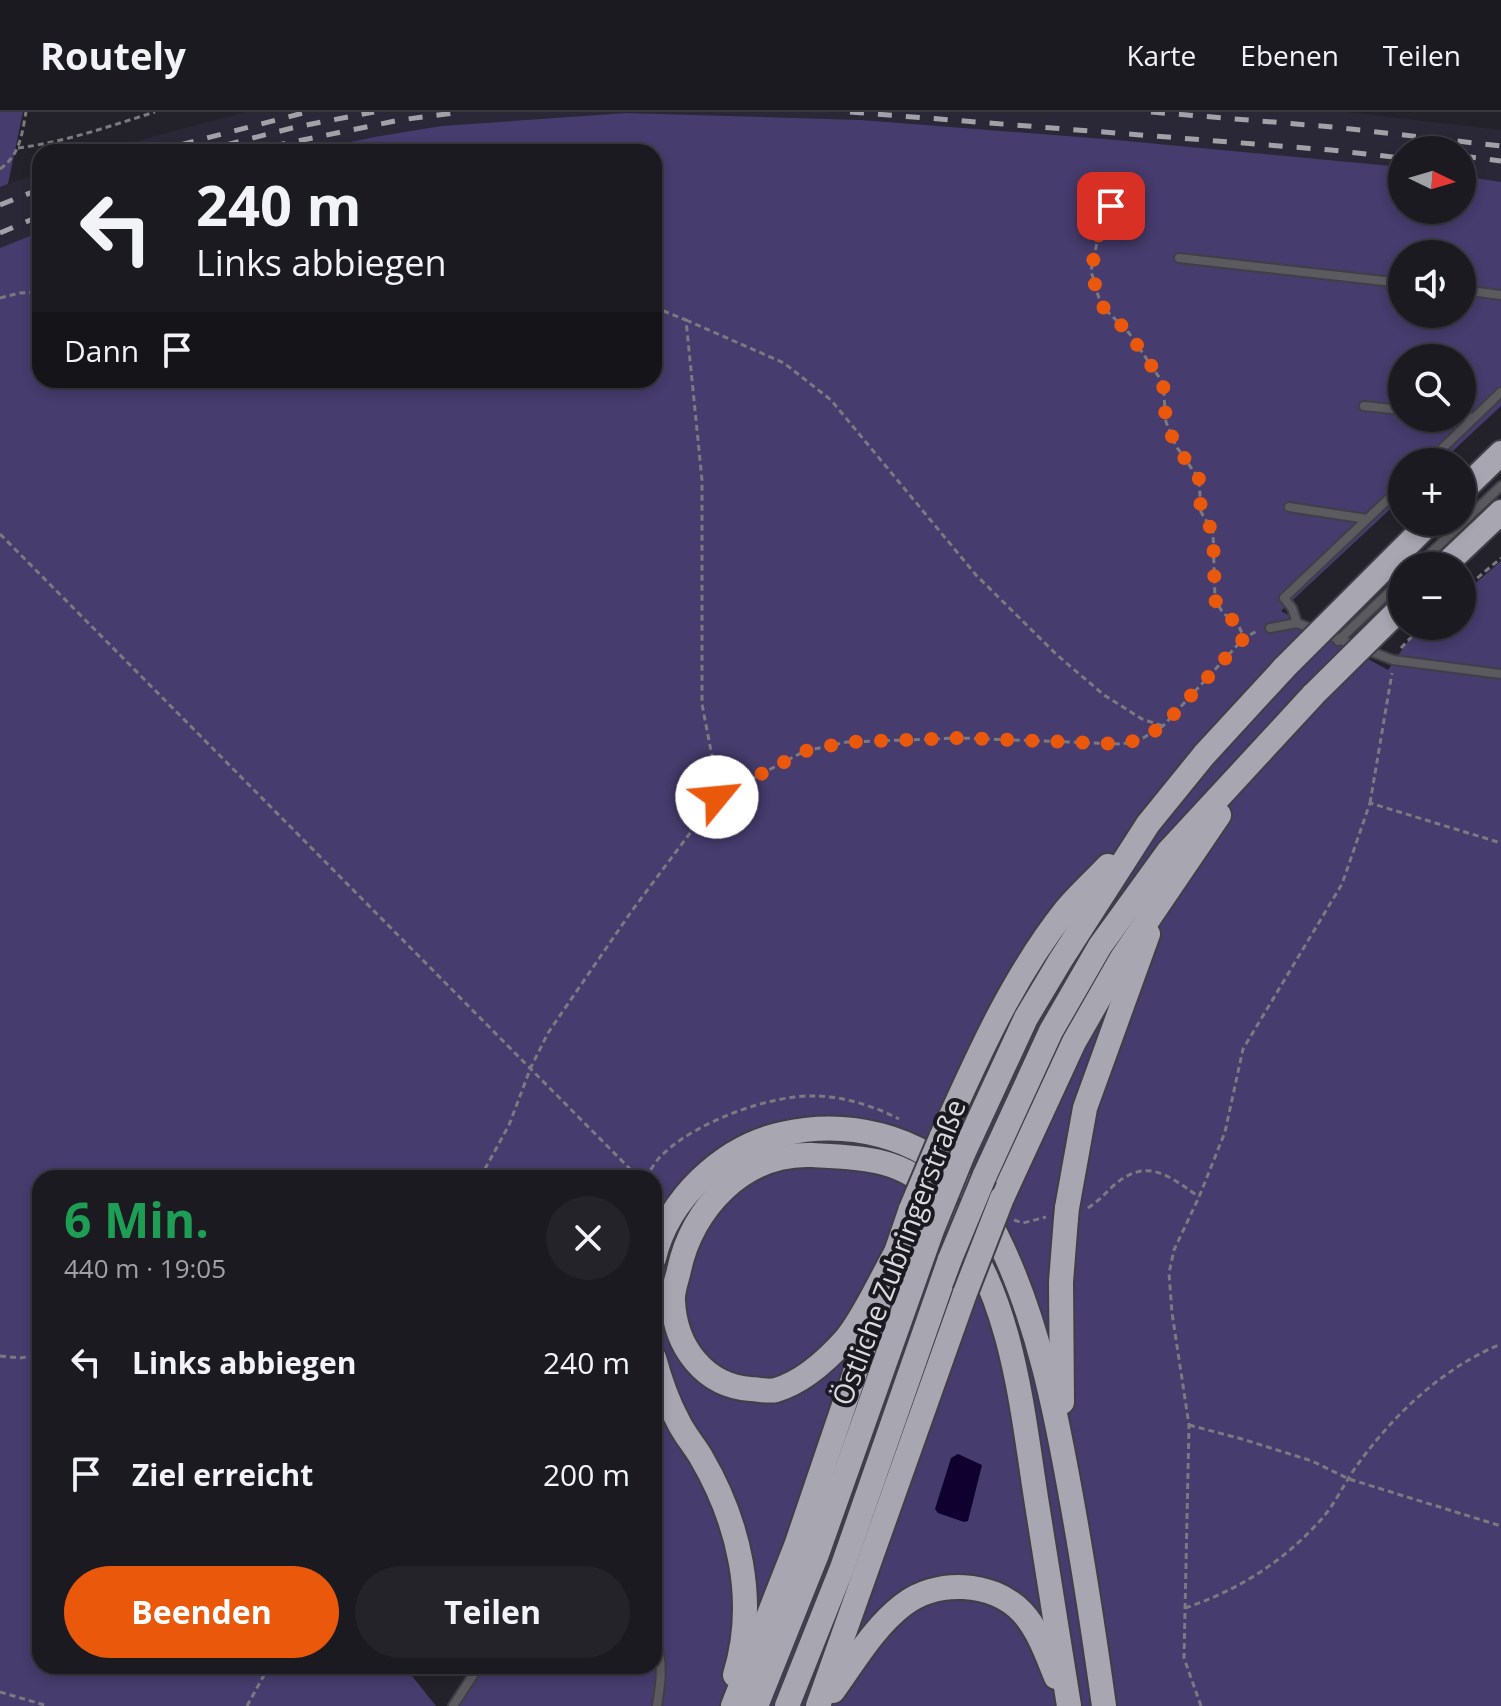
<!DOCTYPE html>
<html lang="de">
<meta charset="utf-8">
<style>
body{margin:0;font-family:"Open Sans",sans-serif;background:#232329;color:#f1f3f6;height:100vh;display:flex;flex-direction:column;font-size:30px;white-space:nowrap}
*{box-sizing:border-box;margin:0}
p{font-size:26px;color:#9fa1a5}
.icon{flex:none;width:44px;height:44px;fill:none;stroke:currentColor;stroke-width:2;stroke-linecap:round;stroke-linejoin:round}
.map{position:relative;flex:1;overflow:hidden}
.panel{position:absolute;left:32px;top:1058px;width:630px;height:504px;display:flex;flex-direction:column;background:#1a1a20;border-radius:24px;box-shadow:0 4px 12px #0003,0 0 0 2px #38383e}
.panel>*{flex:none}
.top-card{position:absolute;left:32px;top:32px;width:630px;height:244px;border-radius:24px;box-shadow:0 4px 12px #0003,0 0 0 2px #38383e;background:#1a1a20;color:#f1f3f6;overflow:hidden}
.needle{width:52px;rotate:95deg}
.tools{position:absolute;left:1388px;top:24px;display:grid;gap:16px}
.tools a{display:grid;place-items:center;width:88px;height:88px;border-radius:50%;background:#1a1a20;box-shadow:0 4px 12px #0003,0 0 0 2px #38383e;font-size:40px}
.pin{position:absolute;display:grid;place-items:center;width:68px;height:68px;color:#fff;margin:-34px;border-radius:16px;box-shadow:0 4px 12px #0006}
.me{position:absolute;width:88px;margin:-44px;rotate:62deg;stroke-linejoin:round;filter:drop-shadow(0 0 6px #0008)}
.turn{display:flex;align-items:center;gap:28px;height:168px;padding:0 32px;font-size:36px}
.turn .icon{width:104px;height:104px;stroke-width:2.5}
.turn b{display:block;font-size:56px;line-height:68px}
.then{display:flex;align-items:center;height:76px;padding:0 32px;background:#0003;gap:16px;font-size:30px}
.round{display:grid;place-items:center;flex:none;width:84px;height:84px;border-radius:42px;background:#232329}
.head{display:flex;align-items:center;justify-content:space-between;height:136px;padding:0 32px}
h1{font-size:48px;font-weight:700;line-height:60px;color:#1e9e55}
.cta{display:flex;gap:16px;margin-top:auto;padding:16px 32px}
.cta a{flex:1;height:92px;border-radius:48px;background:#ea580c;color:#fff;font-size:32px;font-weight:700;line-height:92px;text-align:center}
.cta a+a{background:#232329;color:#f1f3f6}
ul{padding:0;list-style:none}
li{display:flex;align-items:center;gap:24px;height:112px;padding:0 32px}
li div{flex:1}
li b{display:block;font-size:30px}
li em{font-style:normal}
header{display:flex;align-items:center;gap:48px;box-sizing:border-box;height:112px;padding:0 40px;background:#1a1a20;border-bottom:2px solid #38383e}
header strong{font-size:38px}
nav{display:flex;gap:44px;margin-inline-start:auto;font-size:28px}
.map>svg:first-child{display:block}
.built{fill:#2a2836}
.green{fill:#463c6d;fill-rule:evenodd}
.water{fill:#0f002f}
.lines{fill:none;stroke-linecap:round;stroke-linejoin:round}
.service-casing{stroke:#403f47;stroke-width:12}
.motorway-casing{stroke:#403f47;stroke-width:28}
.path{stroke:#7a7a80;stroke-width:3;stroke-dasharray:6 4;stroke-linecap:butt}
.service{stroke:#5b5a5e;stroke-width:8}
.motorway{stroke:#a8a6b1;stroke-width:24}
.rail{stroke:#a1a1a7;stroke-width:5;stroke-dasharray:14 14;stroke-linecap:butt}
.motorway-bridge-casing{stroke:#403f47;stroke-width:28;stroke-linecap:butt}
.motorway-bridge{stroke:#a8a6b1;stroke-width:24}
.route{stroke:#ea580c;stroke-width:14;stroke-dasharray:0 25.2}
.labels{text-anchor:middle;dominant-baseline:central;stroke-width:8;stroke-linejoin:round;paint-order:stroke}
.street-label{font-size:28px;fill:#d9d9de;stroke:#1a1920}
</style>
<header>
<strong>Routely</strong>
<nav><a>Karte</a><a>Ebenen</a><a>Teilen</a></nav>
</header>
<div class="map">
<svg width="1501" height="1594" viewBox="0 0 1501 1594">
<rect width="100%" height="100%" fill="#23222a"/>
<!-- built -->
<g class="built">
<path d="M246 0H1347L1501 18V70L1462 64V38H1402V56L1106 27 862 8 626 1 441 14 374 25 304 40H103L147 26Z"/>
<path d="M40 61V120L0 136V75Z"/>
</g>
<!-- green -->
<g class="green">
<path d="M0 0H23L8 72 0 75Z"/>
<path d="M626 1 862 8 1106 27 1391 54 1402 56V98H1462V64L1501 70V294L1441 350H1402V386L1281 499 1388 558 1408 529 1425 514H1462V483L1501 449V1594H458L486 1554H654V1066H40V1554H404L436 1594H0V136L40 120V268H654V40H304L374 25 441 14ZM1402 142H1462V202H1402ZM1402 246H1462V306H1402Z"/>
</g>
<!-- water -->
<path class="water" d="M958 1342 982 1353 968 1409 964 1410 938 1401 935 1397 951 1346Z"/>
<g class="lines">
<!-- service casing -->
<g class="service-casing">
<g id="service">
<path d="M1179 146 1402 171"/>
<path d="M1462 178 1501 183"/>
<path d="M1364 294 1402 298"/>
<path d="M1462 304 1474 306 1501 280"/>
<path d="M1428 350 1474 306"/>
<path d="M1289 395 1367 407"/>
<path d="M1417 454 1501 374"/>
<path d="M1297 511 1292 496 1284 486 1402 374"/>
<path d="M1270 516 1297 511 1393 548 1501 562"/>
<path d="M1338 529 1402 468"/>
<path d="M654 1526C664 1548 661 1570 657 1594"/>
<path d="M453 1594 479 1554"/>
</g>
</g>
<!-- motorway casing -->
<g class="motorway-casing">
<g id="motorway">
<path d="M1462 379 1501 341"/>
<path d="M1444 454 1501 400"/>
<path d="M941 1026C976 948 1012 866 1065 799 1078 783 1094 769 1108 754"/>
<path d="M963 1042 1026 906 1060 849 1148 712 1204 643 1285 555"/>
<path d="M984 1065 1051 919 1100 834 1168 740 1314 582"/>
<path d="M1002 1086 1074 930 1122 846 1219 703"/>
<path d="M1067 1096 1085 996 1148 822"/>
<path d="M895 1142C881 1167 863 1207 845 1228 827 1248 803 1270 776 1278 768 1280 758 1277 751 1277 704 1274 675 1234 673 1189 672 1179 677 1168 679 1158 692 1096 744 1040 812 1043 852 1045 897 1045 928 1075 937 1083 944 1095 951 1105 1012 1186 1021 1289 1036 1386 1047 1455 1058 1525 1069 1594"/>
<path d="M654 1146C668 1087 723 1035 782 1022 847 1007 918 1023 965 1073 981 1090 992 1114 1002 1135 1038 1212 1055 1296 1070 1379 1083 1450 1094 1522 1104 1594"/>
<path d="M891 1155 911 1097"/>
<path d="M654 1246C660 1268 667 1289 678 1309 684 1322 694 1333 701 1345 739 1410 758 1489 735 1563"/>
<path d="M1062 1290 1061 1170 1066 1106"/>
<path d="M833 1579C854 1550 874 1515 903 1493 936 1467 992 1469 1022 1500 1038 1517 1047 1543 1056 1565"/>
<path d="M733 1594 796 1434 878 1193"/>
<path d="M756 1594 817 1442 932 1118"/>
<path d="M787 1594 842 1456 950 1147"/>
<path d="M818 1594 965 1181"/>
</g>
</g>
<!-- path -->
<g class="path">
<path d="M18 36C65 30 110 14 155 0"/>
<path d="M0 57C20 43 22 22 26 0"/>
<path d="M1122 67 1099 121 1091 159 1101 193 1129 221 1163 271 1166 310 1176 334 1199 367 1201 400 1213 420 1215 488 1223 501 1238 512 1244 526"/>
<path d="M654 94V104"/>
<path d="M0 186 19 181 40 180"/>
<path d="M654 195 686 208 702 368V592L716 665 717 685 729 709"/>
<path d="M686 208 784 251 831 288 976 463 1057 543 1104 583 1142 607 1163 614"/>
<path d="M0 422 639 1066"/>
<path d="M1462 479 1501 446"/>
<path d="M1401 536 1422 514"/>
<path d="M1370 691 1392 561"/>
<path d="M480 1066 509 1013 531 955 548 921 631 800 717 685 805 639 847 630 960 626 1123 632 1143 626 1163 614 1244 526 1259 518"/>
<path d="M645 1066C651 1058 656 1048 663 1042 696 1010 771 982 817 984 845 985 874 994 899 1007"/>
<path d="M1088 1096C1097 1090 1104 1083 1112 1075 1146 1044 1168 1063 1199 1085"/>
<path d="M1014 1108 1023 1111 1046 1105"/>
<path d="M0 1244 20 1246 40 1243"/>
<path d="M1189 1313 1242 1327 1312 1349 1349 1367 1501 1414"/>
<path d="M1185 1496C1236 1479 1280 1452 1317 1412 1334 1395 1344 1371 1358 1352 1395 1301 1443 1256 1501 1232"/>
<path d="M0 1580 48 1594"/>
<path d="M247 1594 269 1554"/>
<path d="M1201 1594 1184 1546 1189 1313 1172 1201 1169 1161 1174 1138 1199 1085 1225 1020 1243 937 1342 772 1370 691 1501 731"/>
</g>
<!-- service -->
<use href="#service" class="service"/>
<!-- motorway -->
<use href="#motorway" class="motorway"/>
<!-- rail -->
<g class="rail">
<path d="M850 0 1331 38 1402 46"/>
<path d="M1151 0 1333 15 1501 34"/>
<path d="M153 40 307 0"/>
<path d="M198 40 296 15 374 0"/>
<path d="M244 40 400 8 461 0"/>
<path d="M1462 44 1501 49"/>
<path d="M0 93 40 77"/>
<path d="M0 121 40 104"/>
</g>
<!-- motorway-bridge casing -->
<g class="motorway-bridge-casing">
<g id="motorway-bridge">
<path d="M1285 555 1430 410"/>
<path d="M1314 582 1402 495"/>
<path d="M911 1097 941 1026"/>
<path d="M1066 1106 1067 1096"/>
<path d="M932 1118 963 1042"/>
<path d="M950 1147 984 1065"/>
<path d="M965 1181 1002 1086"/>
</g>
</g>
<!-- motorway-bridge -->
<use href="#motorway-bridge" class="motorway-bridge"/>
</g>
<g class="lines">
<!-- route -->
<path class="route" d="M717 685 805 639 847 630 960 626 1123 632 1143 626 1163 614 1244 526 1238 512 1223 501 1215 488 1213 420 1201 400 1199 367 1176 334 1166 310 1163 271 1129 221 1101 193 1091 159 1099 121 1111 94"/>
</g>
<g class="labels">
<!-- street labels -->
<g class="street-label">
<text transform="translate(898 1140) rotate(-69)">Östliche Zubringerstraße</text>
</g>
</g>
</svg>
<div class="tools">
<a><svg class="needle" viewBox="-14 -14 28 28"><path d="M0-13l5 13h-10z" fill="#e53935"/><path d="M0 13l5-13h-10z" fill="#9fa1a5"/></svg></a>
<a><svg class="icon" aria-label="sound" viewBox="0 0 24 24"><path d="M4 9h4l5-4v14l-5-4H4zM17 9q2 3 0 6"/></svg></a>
<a><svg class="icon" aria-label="search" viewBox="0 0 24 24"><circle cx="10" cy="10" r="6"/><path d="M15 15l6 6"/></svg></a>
<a>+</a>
<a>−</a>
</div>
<div class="pin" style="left:1111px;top:94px;background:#d93025"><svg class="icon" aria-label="arrive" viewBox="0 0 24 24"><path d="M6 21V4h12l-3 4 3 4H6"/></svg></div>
<svg class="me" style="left:717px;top:685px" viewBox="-20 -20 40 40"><circle r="19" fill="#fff"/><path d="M0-13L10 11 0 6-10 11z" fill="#ea580c"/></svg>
<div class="top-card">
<div class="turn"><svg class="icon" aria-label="left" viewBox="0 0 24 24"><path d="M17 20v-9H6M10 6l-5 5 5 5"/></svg><div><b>240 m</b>Links abbiegen</div></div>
<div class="then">Dann<svg class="icon" aria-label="arrive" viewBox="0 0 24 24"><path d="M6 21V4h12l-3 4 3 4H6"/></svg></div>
</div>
<section class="panel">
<div class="head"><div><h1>6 Min.</h1><p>440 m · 19:05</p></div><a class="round"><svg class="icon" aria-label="close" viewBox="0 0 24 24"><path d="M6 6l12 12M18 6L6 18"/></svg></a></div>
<ul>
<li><svg class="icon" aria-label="left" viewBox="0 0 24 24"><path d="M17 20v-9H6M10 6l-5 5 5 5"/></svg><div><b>Links abbiegen</b></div><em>240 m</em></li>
<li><svg class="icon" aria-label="arrive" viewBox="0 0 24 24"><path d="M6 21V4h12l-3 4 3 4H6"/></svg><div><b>Ziel erreicht</b></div><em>200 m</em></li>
</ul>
<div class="cta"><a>Beenden</a><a>Teilen</a></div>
</section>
</div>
